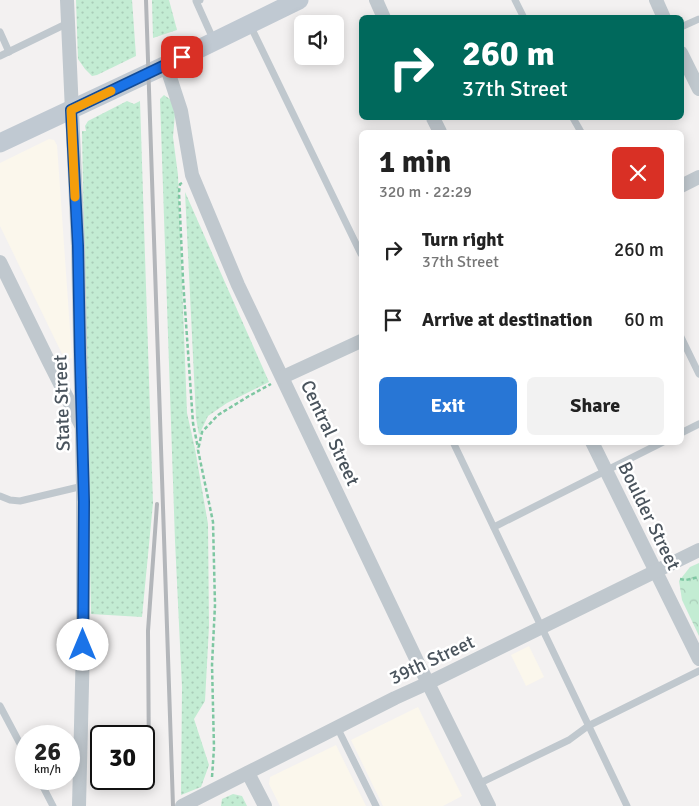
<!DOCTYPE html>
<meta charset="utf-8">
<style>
body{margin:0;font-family:Signika,sans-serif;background:#f2f2f2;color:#222;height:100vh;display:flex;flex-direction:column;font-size:19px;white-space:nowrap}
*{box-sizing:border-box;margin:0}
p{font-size:16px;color:#767676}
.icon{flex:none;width:28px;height:28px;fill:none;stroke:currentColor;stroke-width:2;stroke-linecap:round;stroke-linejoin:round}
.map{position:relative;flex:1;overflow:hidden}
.side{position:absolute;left:359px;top:130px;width:325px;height:315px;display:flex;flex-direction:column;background:#fff;border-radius:8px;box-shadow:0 2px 12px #0003}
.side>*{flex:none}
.guide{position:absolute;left:359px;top:15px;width:325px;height:105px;border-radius:8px;box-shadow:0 2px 12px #0003;background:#00695c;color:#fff;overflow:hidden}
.fabs{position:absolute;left:294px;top:15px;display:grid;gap:10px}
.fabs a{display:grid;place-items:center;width:50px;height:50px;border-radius:8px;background:#fff;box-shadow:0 2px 12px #0003;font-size:25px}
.speed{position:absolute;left:15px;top:725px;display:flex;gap:10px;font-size:25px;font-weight:700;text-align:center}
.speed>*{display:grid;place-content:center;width:65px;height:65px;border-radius:50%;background:#fff;box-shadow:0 2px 12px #0003;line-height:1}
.speed small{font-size:12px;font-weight:400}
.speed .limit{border:2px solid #111;border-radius:8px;background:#fff;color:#111}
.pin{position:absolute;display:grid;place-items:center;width:42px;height:42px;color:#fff;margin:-21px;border-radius:10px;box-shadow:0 2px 8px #0006}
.me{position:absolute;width:55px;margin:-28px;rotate:0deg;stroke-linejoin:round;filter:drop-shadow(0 0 4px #0008)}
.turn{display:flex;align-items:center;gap:18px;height:105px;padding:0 20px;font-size:22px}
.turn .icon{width:65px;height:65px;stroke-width:2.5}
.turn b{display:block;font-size:35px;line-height:42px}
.round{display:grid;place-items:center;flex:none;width:52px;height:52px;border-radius:8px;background:#f2f2f2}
.head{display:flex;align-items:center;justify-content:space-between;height:85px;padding:0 20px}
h1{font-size:30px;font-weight:700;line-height:38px}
.cta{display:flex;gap:10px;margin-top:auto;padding:10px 20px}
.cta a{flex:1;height:58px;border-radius:8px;background:#2876d5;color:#fff;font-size:20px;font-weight:700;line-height:58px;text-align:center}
.cta a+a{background:#f2f2f2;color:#222}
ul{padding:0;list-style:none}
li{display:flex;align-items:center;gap:15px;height:70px;padding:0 20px}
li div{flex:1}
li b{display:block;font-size:19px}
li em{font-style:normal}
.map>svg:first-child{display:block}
.commercial{fill:#fbf7ec}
.grass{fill:url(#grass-dots)}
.park{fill:url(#park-crowns)}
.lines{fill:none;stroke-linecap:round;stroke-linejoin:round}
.path{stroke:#7ec7a2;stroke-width:2.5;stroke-dasharray:4 2.5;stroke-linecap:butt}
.lane{stroke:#c0c8ce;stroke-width:7}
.street{stroke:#c0c8ce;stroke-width:14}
.secondary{stroke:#c0c9d2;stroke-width:19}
.rail{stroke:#b3b6ba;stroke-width:4}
.route-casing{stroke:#114b97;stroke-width:12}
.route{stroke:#1a73e8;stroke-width:9}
.slow{stroke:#f59e0b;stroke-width:9}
.labels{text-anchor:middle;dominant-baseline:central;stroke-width:5;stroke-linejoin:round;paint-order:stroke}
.street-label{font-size:19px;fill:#4a545d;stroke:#fff}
</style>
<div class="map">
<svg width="699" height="806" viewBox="0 0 699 806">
<defs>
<pattern id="grass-dots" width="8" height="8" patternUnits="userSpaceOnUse" patternTransform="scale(1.25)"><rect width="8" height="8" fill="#c3ecd3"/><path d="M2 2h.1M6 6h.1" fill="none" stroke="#a9ccb8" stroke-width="1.8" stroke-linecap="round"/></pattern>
<pattern id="park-crowns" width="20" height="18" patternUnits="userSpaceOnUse" patternTransform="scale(1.25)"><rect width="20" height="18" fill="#c3ecd3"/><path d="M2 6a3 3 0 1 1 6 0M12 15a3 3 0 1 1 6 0" fill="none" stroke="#a9ccb8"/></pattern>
</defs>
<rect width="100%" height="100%" fill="#f3f1f1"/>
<!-- commercial -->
<g class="commercial">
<path d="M49 139 54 140 57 145 72 358 65 360 0 226V163Z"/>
<path d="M529 646 544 677 526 686 511 655Z"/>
<path d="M418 707 462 796 443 806H383L351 740Z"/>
<path d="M336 745 366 806H280L269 784 270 777Z"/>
</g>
<!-- grass -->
<g class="grass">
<path d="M76 0H132L136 56 97 75 92 76 85 69 78 59Z"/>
<path d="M152 0H169L177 30 153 38Z"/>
<path d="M164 95 171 100 175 114 173 137 178 175 187 413 195 449 208 524 209 626 205 701 194 719 209 765 201 787 181 795 182 687 175 541 160 99Z"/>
<path d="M127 101 134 104 140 101 153 503 142 617 91 614 82 131H86L85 126 88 121Z"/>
<path d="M185 192 269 382 227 403 208 416 199 435 196 418Z"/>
<path d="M233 794 242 796 247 806H221L222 799Z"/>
</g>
<!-- park -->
<path class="park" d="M699 563V636L682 600 679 581 690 567Z"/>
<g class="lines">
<!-- path -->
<g class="path">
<path d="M182 183 180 184 179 192 183 280 193 423 198 448"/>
<path d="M680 579 686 580 699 577"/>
<path d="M212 777 214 748 212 665 215 605 213 522 198 450 202 432 218 415 249 396 271 384"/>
</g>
<!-- lane -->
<g class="lane">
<path d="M200 0 196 1 214 41"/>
<path d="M515 0 524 18"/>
<path d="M250 25 361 254"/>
<path d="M681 27 699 19"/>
<path d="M0 32 9 52"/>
<path d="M0 56 68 23"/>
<path d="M573 118 581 132"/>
<path d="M681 337 699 374"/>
<path d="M681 433 699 424"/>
<path d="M453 442 627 806"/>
<path d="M0 496 10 500 20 501 83 486"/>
<path d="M494 527 663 442"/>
<path d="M0 706 26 755"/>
<path d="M337 727 376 806"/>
<path d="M39 779 53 806"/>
<path d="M478 784 569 740 588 726 699 671"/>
</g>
<!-- street -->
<g class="street">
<path d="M67 0 78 246 83 486V645L79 806"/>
<path d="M376 0 384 18"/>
<path d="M656 0 664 18"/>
<path d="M681 53 699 89"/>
<path d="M166 65 181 111 192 175 238 285 418 663 489 806"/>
<path d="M433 118 440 132"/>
<path d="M681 186 699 177"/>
<path d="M0 262 49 362 81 425"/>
<path d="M283 377 361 341"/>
<path d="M592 442 699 659"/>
<path d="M248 773 265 806"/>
<path d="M182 806 395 698 428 683 699 550"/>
</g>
<!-- secondary -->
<path class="secondary" d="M0 143 166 65 299 0"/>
<!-- rail -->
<g class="rail">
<path d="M146 0 173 806"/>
<path d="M149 767 148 631 157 504"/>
</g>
</g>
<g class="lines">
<!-- route casing -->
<g class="route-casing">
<path id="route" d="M83 645 84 502 80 354 78 246 71 110 182 57"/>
</g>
<!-- route -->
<use href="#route" class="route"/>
<!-- slow -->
<path class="slow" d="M75 197 71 110 111 91"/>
</g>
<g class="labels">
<!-- street labels -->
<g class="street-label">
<text transform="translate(62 403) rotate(-92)">State Street</text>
<text transform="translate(330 433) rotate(65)">Central Street</text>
<text transform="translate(649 516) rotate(64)">Boulder Street</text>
<text transform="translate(432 660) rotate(-25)">39th Street</text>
</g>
</g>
</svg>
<div class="fabs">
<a><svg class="icon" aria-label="sound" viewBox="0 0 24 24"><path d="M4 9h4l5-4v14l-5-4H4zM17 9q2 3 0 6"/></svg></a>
</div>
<div class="speed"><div>26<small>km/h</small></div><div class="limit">30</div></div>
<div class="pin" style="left:182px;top:57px;background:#d93025"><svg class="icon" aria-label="arrive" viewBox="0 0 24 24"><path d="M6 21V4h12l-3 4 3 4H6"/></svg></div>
<svg class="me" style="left:83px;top:645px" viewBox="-20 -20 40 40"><circle r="19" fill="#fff"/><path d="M0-13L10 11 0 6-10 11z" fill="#1a73e8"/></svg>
<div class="guide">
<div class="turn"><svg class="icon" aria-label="right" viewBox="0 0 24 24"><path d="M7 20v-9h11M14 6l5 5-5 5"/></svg><div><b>260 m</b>37th Street</div></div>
</div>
<section class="side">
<div class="head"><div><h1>1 min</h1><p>320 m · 22:29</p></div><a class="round" style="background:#d93025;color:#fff"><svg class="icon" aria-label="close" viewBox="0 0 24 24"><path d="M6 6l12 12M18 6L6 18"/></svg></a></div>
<ul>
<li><svg class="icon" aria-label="right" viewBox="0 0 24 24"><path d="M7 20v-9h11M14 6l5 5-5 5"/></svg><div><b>Turn right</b><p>37th Street</p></div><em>260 m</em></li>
<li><svg class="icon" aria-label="arrive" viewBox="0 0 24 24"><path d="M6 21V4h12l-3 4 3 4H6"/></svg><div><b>Arrive at destination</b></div><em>60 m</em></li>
</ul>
<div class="cta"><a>Exit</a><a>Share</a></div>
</section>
</div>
